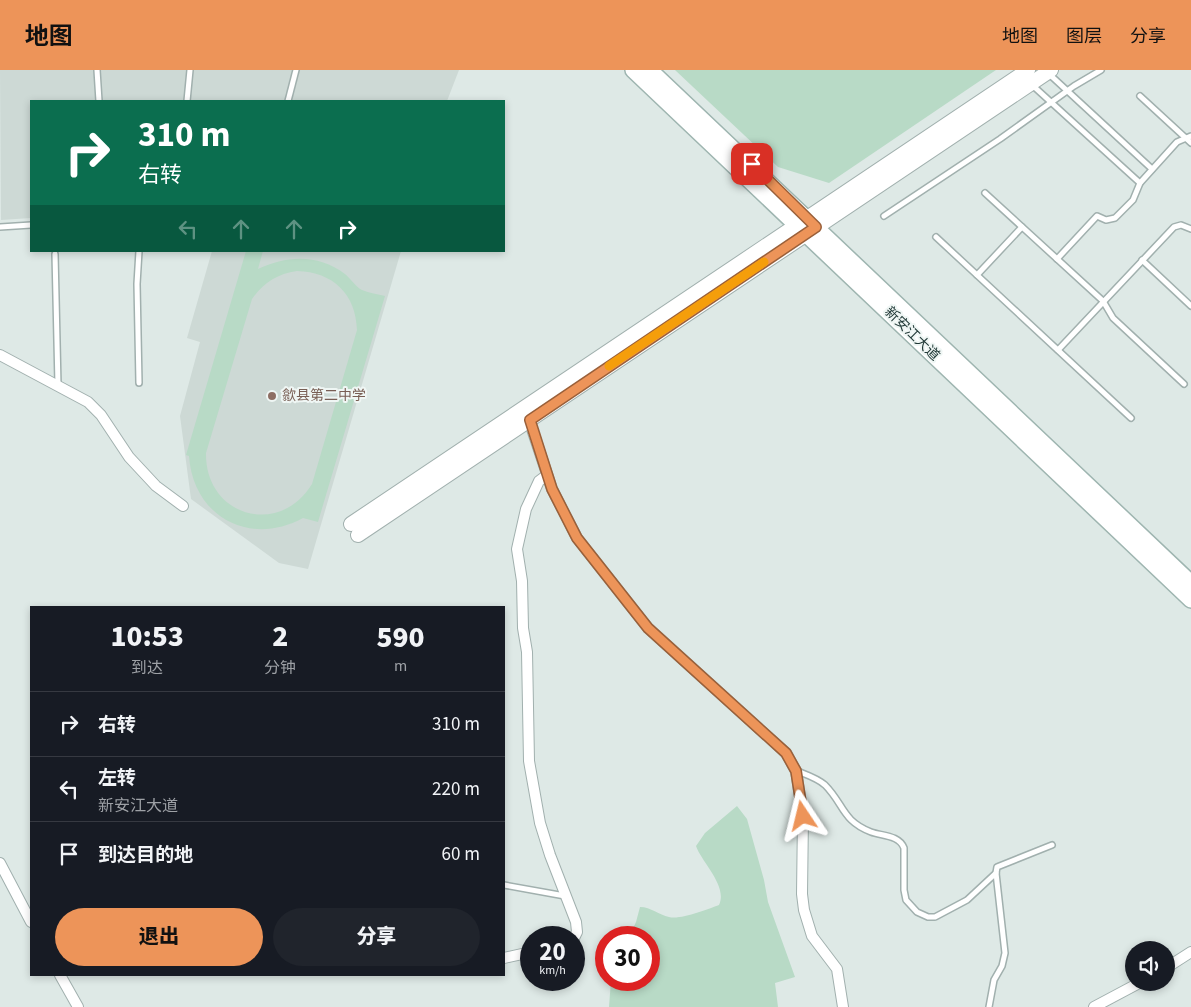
<!DOCTYPE html>
<html lang="zh">
<meta charset="utf-8">
<style>
body{margin:0;font-family:"Source Sans 3","Noto Sans SC",sans-serif;background:#20242c;color:#f1f3f6;height:100vh;display:flex;flex-direction:column;font-size:19px;white-space:nowrap}
*{box-sizing:border-box;margin:0}
p{font-size:16px;color:#9ea1a6}
.icon{flex:none;width:28px;height:28px;fill:none;stroke:currentColor;stroke-width:2;stroke-linecap:round;stroke-linejoin:round}
.map{position:relative;flex:1;overflow:hidden}
.sheet{position:absolute;left:30px;top:536px;width:475px;height:370px;display:flex;flex-direction:column;background:#171b24;border-radius:0px;box-shadow:0 2px 8px #0003}
.sheet>*{flex:none}
.banner{position:absolute;left:30px;top:30px;width:475px;height:152px;border-radius:0px;box-shadow:0 2px 8px #0003;background:#0b6e4f;color:#fff;overflow:hidden}
.tools{position:absolute;left:1125px;top:871px;display:grid;gap:10px}
.tools a{display:grid;place-items:center;width:50px;height:50px;border-radius:50%;background:#171b24;box-shadow:0 2px 8px #0003;font-size:25px}
.speed{position:absolute;left:520px;top:856px;display:flex;gap:10px;font-size:25px;font-weight:700;text-align:center}
.speed>*{display:grid;place-content:center;width:65px;height:65px;border-radius:50%;background:#171b24;box-shadow:0 2px 8px #0003;line-height:1}
.speed small{font-size:12px;font-weight:400}
.speed .limit{border:8px solid #d22;background:#fff;color:#111}
.pin{position:absolute;display:grid;place-items:center;width:42px;height:42px;color:#fff;margin:-21px;border-radius:10px;box-shadow:0 2px 8px #0006}
.me{position:absolute;width:55px;margin:-28px;rotate:350deg;stroke-linejoin:round;filter:drop-shadow(0 0 4px #0008)}
.turn{display:flex;align-items:center;gap:18px;height:105px;padding:0 25px;font-size:22px}
.turn .icon{width:65px;height:65px;stroke-width:2.5}
.turn b{display:block;font-size:35px;line-height:42px}
.lanes{display:flex;align-items:center;height:48px;padding:0 25px;background:#0003;justify-content:center;gap:25px;direction:ltr}
.lanes .off{opacity:.35}
.eta{display:flex;justify-content:space-evenly;align-items:center;height:85px;text-align:center}
.eta b{font-size:30px;font-weight:800;line-height:35px}
.primary-button{display:flex;gap:10px;margin-top:auto;padding:10px 25px}
.primary-button a{flex:1;height:58px;border-radius:30px;background:#ed9459;color:#111;font-size:20px;font-weight:800;line-height:58px;text-align:center}
.primary-button a+a{background:#20242c;color:#f1f3f6}
ul{padding:0;list-style:none}
li{display:flex;align-items:center;gap:15px;height:65px;padding:0 25px;border-top:1px solid #363941}
li div{flex:1}
li b{display:block;font-size:19px}
li em{font-style:normal}
header{display:flex;align-items:center;gap:30px;box-sizing:border-box;height:70px;padding:0 25px;background:#ed9459;color:#111}
header strong{font-size:24px}
nav{display:flex;gap:28px;margin-inline-start:auto;font-size:18px}
.map>svg:first-child{display:block}
.built{fill:#cdd9d5}
.green{fill:#b8dac6;fill-rule:evenodd}
.lines{fill:none;stroke-linecap:round;stroke-linejoin:round}
.service-casing{stroke:#a1b0ae;stroke-width:8}
.minor-casing{stroke:#a1b0ae;stroke-width:12}
.tertiary-casing{stroke:#a1b0ae;stroke-width:16}
.secondary-casing{stroke:#9eb5b0;stroke-width:18}
.service{stroke:#fff;stroke-width:5}
.minor{stroke:#fff;stroke-width:10}
.tertiary{stroke:#fff;stroke-width:14}
.secondary{stroke:#fff;stroke-width:15}
.route-casing{stroke:#9a603a;stroke-width:12}
.route{stroke:#ed9459;stroke-width:9}
.slow{stroke:#f59e0b;stroke-width:9}
.education-dot{fill:#8d6e63;stroke:#eff6f4;stroke-width:2}
.labels{text-anchor:middle;dominant-baseline:central;stroke-width:4;stroke-linejoin:round;paint-order:stroke}
.street-label{font-size:14px;fill:#203836;stroke:#eff6f4}
.education-label{font-size:14px;fill:#785e54;stroke:#eff6f4;text-anchor:start}
</style>
<header>
<strong>地图</strong>
<nav><a>地图</a><a>图层</a><a>分享</a></nav>
</header>
<div class="map">
<svg width="1191" height="937" viewBox="0 0 1191 937">
<rect width="100%" height="100%" fill="#dee9e6"/>
<!-- built -->
<g class="built">
<path d="M0 0H459L447 31H31V148L1 150Z"/>
<path d="M212 181H401L308 499 279 493 191 429 180 346 200 272 187 268Z"/>
</g>
<!-- green -->
<g class="green">
<path d="M675 0H996L829 113 778 97Z"/>
<path d="M246 181H263L258 199C287 185 319 184 345 204 351 209 356 217 362 220 369 223 378 224 385 226L318 452 303 448C250 477 193 447 189 386L186 385ZM297 201C333 202 356 224 357 260L312 414C279 468 205 446 206 383L252 229C263 213 277 204 297 201Z"/>
<path d="M737 736 747 749 764 810 768 832 795 907 775 913 778 937H609L611 910H649V868L629 867 636 852 640 837C651 837 659 845 669 847 681 850 708 839 719 835 728 816 702 793 696 776L705 763Z"/>
</g>
<g class="lines">
<!-- service casing -->
<g class="service-casing">
<g id="service">
<path d="M97 0 99 31"/>
<path d="M1048 3 1152 99"/>
<path d="M1031 14 1140 113"/>
<path d="M1140 26 1191 73"/>
<path d="M187 31 190 0"/>
<path d="M288 31 296 0"/>
<path d="M985 123 1103 231 1113 248 1184 314"/>
<path d="M884 146 1000 69 1074 16 1101 0"/>
<path d="M0 157 31 155"/>
<path d="M936 167 1131 348"/>
<path d="M55 184 58 315"/>
<path d="M1057 189 1097 146 1106 150 1115 148 1133 130 1140 113 1177 72 1191 66"/>
<path d="M1142 190 1191 236"/>
<path d="M977 205 1022 157"/>
<path d="M1058 280 1174 157 1181 155 1191 159"/>
<path d="M139 313 137 214 139 181"/>
<path d="M797 701C807 705 817 708 825 715 844 734 842 751 871 762 882 766 899 765 904 778V820L906 830 917 842 928 847H935L967 830 996 803"/>
<path d="M504 815 565 826"/>
<path d="M989 937 994 910 1002 896 1005 883 996 803 997 797 1052 775"/>
</g>
</g>
<!-- minor casing -->
<g class="minor-casing">
<g id="minor">
<path d="M0 285 88 332 101 345 129 387 156 416 183 436"/>
<path d="M529 350 552 419 577 468 648 558 786 683 796 701 803 746 802 824 804 840 812 866 837 899 843 937"/>
<path d="M547 405 539 411 526 439 517 479 522 511 523 558 527 582 529 691 540 753 550 785 576 852 577 862 574 868"/>
<path d="M0 793 31 852"/>
<path d="M504 888 531 882"/>
<path d="M1166 898 1191 882"/>
<path d="M60 905 78 937"/>
<path d="M1094 937 1141 912"/>
</g>
</g>
<!-- tertiary casing -->
<g class="tertiary-casing">
<g id="tertiary">
<path d="M351 454 1028 0"/>
<path d="M358 465 1051 0"/>
</g>
</g>
<!-- secondary casing -->
<g class="secondary-casing">
<g id="secondary">
<path d="M633 0 1191 530"/>
<path d="M650 0 1191 513"/>
</g>
</g>
<!-- service -->
<use href="#service" class="service"/>
<!-- minor -->
<use href="#minor" class="minor"/>
<!-- tertiary -->
<use href="#tertiary" class="tertiary"/>
<!-- secondary -->
<use href="#secondary" class="secondary"/>
</g>
<g class="lines">
<!-- route casing -->
<g class="route-casing">
<path id="route" d="M752 94 816 157 530 350 552 419 577 468 648 558 786 683 796 701 803 746"/>
</g>
<!-- route -->
<use href="#route" class="route"/>
<!-- slow -->
<path class="slow" d="M609 296 764 192"/>
</g>
<!-- markers -->
<circle class="education-dot" cx="272" cy="326" r="5"/>
<g class="labels">
<!-- street labels -->
<g class="street-label">
<text transform="translate(912 264) rotate(44)">新安江大道</text>
</g>
<!-- education labels -->
<g class="education-label">
<text x="282" y="326">歙县第二中学</text>
</g>
</g>
</svg>
<div class="tools">
<a><svg class="icon" aria-label="sound" viewBox="0 0 24 24"><path d="M4 9h4l5-4v14l-5-4H4zM17 9q2 3 0 6"/></svg></a>
</div>
<div class="speed"><div>20<small>km/h</small></div><div class="limit">30</div></div>
<div class="pin" style="left:752px;top:94px;background:#d93025"><svg class="icon" aria-label="arrive" viewBox="0 0 24 24"><path d="M6 21V4h12l-3 4 3 4H6"/></svg></div>
<svg class="me" style="left:803px;top:746px" viewBox="-20 -20 40 40"><path d="M0-17L14 15 0 8-14 15z" fill="#ed9459" stroke="#fff" stroke-width="4"/></svg>
<div class="banner">
<div class="turn"><svg class="icon" aria-label="right" viewBox="0 0 24 24"><path d="M7 20v-9h11M14 6l5 5-5 5"/></svg><div><b>310 m</b>右转</div></div>
<div class="lanes"><svg class="icon off" aria-label="left" viewBox="0 0 24 24"><path d="M17 20v-9H6M10 6l-5 5 5 5"/></svg><svg class="icon off" aria-label="ahead" viewBox="0 0 24 24"><path d="M12 20V5M6 11l6-6 6 6"/></svg><svg class="icon off" aria-label="ahead" viewBox="0 0 24 24"><path d="M12 20V5M6 11l6-6 6 6"/></svg><svg class="icon" aria-label="right" viewBox="0 0 24 24"><path d="M7 20v-9h11M14 6l5 5-5 5"/></svg></div>
</div>
<section class="sheet">
<div class="eta">
<div><b>10:53</b><p>到达</p></div>
<div><b>2</b><p>分钟</p></div>
<div><b>590</b><p>m</p></div>
</div>
<ul>
<li><svg class="icon" aria-label="right" viewBox="0 0 24 24"><path d="M7 20v-9h11M14 6l5 5-5 5"/></svg><div><b>右转</b></div><em>310 m</em></li>
<li><svg class="icon" aria-label="left" viewBox="0 0 24 24"><path d="M17 20v-9H6M10 6l-5 5 5 5"/></svg><div><b>左转</b><p>新安江大道</p></div><em>220 m</em></li>
<li><svg class="icon" aria-label="arrive" viewBox="0 0 24 24"><path d="M6 21V4h12l-3 4 3 4H6"/></svg><div><b>到达目的地</b></div><em>60 m</em></li>
</ul>
<div class="primary-button"><a>退出</a><a>分享</a></div>
</section>
</div>
